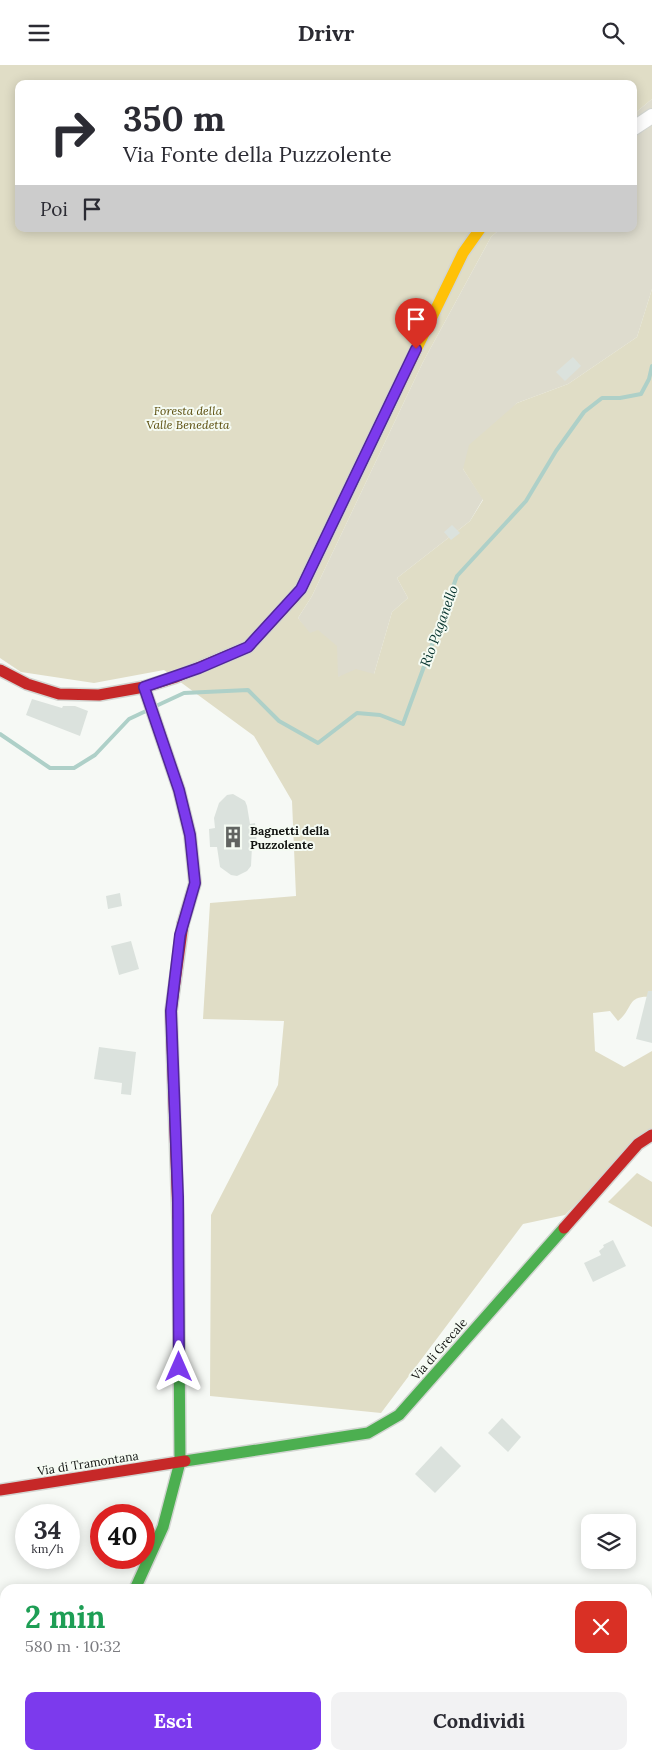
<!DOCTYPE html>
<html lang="it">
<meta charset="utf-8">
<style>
body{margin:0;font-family:Lora,serif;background:#f2f2f3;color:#2b2b33;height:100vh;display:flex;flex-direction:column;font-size:19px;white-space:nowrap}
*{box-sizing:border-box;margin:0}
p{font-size:16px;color:#7c7c81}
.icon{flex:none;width:28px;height:28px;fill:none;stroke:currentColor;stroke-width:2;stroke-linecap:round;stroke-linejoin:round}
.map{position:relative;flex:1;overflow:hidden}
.panel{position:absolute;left:0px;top:1519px;width:652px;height:176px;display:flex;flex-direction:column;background:#fff;border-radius:15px 15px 0 0;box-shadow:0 2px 12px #0003}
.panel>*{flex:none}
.guide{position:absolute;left:15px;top:15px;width:622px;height:152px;border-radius:10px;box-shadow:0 2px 12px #0003;background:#fff;color:#2b2b33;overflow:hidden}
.buttons{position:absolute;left:581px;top:1449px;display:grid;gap:10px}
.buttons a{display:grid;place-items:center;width:55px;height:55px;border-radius:10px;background:#fff;box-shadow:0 2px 12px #0003;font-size:25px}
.speed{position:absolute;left:15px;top:1439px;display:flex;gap:10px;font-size:25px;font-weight:700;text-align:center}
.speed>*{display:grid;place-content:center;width:65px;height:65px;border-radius:50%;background:#fff;box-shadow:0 2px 12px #0003;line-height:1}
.speed small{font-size:12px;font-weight:400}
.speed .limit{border:8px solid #d22;background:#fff;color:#111}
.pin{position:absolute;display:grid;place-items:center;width:42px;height:42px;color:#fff;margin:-51px -21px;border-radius:50% 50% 50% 0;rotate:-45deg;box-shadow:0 0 5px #0007}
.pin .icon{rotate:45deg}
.me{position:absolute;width:55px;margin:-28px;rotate:0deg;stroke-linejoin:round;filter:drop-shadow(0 0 4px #0008)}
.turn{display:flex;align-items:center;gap:18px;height:105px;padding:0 25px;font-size:22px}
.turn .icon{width:65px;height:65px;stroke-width:2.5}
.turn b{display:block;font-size:35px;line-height:42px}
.then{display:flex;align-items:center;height:48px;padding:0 25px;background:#0003;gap:10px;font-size:19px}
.round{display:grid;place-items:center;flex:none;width:52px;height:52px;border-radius:10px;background:#f2f2f3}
.summary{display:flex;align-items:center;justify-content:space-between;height:85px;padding:0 25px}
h1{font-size:30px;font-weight:800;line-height:38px;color:#1e9e55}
.button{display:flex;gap:10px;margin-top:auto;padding:10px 25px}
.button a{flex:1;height:58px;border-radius:10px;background:#7c3aed;color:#fff;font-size:20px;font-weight:800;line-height:58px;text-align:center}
.button a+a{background:#f2f2f3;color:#2b2b33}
header{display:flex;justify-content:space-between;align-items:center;height:65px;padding:0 25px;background:#fff;font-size:22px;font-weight:800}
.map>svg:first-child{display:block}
.green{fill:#dedcce}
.forest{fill:#e0ddc6}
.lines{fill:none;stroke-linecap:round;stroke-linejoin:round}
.stream{stroke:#aed0c8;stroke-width:4}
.building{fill:#dbe2dd}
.street-casing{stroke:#d3d6d2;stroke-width:16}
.fast-casing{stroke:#d3d6d2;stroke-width:14}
.slow-casing{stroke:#d3d6d2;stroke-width:14}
.jam-casing{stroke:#d3d6d2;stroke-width:14}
.street{stroke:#fefefe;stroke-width:14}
.fast{stroke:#4caf50;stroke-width:11}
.slow{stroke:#ffc107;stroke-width:11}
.jam{stroke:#c62828;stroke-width:11}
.route-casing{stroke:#51269a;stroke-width:12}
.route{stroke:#7c3aed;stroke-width:9}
.labels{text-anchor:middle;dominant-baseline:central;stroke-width:4;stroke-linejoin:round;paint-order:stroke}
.park-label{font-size:12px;font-style:italic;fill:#5a4d0c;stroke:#f5fbf3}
.poi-label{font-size:12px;font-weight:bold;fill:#111311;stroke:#f5fbf3;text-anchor:start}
.street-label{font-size:12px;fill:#111311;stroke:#f5fbf3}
.water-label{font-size:14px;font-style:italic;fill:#08352f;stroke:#f5fbf3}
</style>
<header><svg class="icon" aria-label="menu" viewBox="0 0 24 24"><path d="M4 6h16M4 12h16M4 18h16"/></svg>Drivr<svg class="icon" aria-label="search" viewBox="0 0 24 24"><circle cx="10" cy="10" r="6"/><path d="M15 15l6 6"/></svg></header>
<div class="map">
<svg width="652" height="1694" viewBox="0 0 652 1694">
<rect width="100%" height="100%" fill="#f6f9f5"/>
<!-- green -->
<path class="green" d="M652 34V224L637 272 568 319 517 338 463 404 483 434 470 456 397 513 408 533 392 547 374 609 338 612 298 553 312 531 423 297 491 172 500 164H634V49Z"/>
<!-- forest -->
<g class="forest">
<path d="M0 0H652V34L634 49V19H19V164H500L491 172 423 297 312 531 298 553 310 568 318 565 337 581 338 612 356 604 374 609 392 547 408 533 397 513 470 456 483 435 463 404 469 380 517 338 568 319 637 272 652 224V932C626 930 634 943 618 956L610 946 593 948 595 986 624 1002 652 986V1064L565 1150 523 1159 381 1348 210 1331 211 1150 278 1020 284 956 203 954 210 838 296 831 292 736 254 671 164 605 94 618 21 607 0 593Z"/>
<path d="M637 1108 652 1117V1162L608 1137Z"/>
</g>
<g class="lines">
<!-- stream -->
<g class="stream">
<path d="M156 641 184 628 248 625 279 656 318 678 357 648 380 650 403 659 457 511 526 436 556 386 584 347 602 333H620L641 329 649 314 652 301"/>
<path d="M0 669 50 703H74L95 690 129 654 146 646"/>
</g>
</g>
<!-- building -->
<g class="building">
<path d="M573 292 581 301 565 316 556 307Z"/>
<path d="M452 460 460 468 451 475 444 467Z"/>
<path d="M32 634 62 643 63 641H75L88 646 80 671 26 650Z"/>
<path d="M233 729 245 736 247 741 250 759 255 758 257 780 252 781 251 801 247 806 237 811 231 810 220 802 217 782H210L209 764 215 763 214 753 219 738 227 730Z"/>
<path d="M120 828 122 841 108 844 106 831Z"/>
<path d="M131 876 139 904 119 910 111 881Z"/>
<path d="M648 926H652V978L636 974Z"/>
<path d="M99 982 136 987 131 1030 121 1029 122 1018 94 1014Z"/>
<path d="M613 1175 626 1201 593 1217 584 1198 601 1190 599 1186 604 1182 603 1180Z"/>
<path d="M502 1353 521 1372 508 1387 488 1368Z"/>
<path d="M441 1381 461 1401 435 1428 415 1409Z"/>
</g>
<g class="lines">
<!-- street casing -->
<g class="street-casing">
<g id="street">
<path d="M634 63 652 51"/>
<path d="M31 1694 34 1690"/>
</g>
</g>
<!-- fast casing -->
<g class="fast-casing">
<g id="fast">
<path d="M294 532 301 524 397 324"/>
<path d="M185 1396 368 1368 399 1350 564 1163"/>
<path d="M135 1524 163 1462 180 1397 178 1152"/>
</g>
</g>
<!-- slow casing -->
<g class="slow-casing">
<g id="slow">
<path d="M397 324 463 188 480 164"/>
<path d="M144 622 179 725 190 770 195 818 183 859"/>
</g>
</g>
<!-- jam casing -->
<g class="jam-casing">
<g id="jam">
<path d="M0 605 27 619 59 629 99 630 144 622 176 612 248 582 294 532"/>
<path d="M178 1152 171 946 183 859"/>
<path d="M564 1163 638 1079 652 1070"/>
<path d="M0 1425 185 1396"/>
</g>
</g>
<!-- street -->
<use href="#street" class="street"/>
<!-- fast -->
<use href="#fast" class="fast"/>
<!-- slow -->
<use href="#slow" class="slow"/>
<!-- jam -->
<use href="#jam" class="jam"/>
</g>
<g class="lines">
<!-- route casing -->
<g class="route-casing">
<path id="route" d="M179 1302 178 1132 171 946 180 870 195 818 190 770 179 725 144 622 199 603 248 582 301 524 416 284"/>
</g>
<!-- route -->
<use href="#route" class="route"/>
</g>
<!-- icons -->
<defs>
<g id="building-bare" transform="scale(1.725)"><path d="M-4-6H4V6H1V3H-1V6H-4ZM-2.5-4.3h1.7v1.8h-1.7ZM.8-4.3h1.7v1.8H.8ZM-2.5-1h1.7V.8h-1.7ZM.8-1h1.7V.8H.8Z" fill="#616461" stroke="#f5fbf3" stroke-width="2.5" paint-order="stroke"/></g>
</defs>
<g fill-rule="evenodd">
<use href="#building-bare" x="233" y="772"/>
</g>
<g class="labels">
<!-- park labels -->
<g class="park-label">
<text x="188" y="345">Foresta della<tspan x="188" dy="14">Valle Benedetta</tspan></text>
</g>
<!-- poi labels -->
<g class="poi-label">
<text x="250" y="765">Bagnetti della<tspan x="250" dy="14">Puzzolente</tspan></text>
</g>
<!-- street labels -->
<g class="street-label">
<text transform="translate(439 1284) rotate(-49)">Via di Grecale</text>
<text transform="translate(88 1398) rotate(-9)">Via di Tramontana</text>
</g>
<!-- water labels -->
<g class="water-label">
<text transform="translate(439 561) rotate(-70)">Rio Paganello</text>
</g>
</g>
</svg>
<div class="buttons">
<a><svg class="icon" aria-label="layers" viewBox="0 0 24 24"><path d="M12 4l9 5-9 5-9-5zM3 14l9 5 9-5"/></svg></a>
</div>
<div class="speed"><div>34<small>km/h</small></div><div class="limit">40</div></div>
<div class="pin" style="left:416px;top:284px;background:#d93025"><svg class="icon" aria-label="arrive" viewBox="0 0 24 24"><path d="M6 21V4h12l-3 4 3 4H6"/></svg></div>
<svg class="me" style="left:179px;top:1302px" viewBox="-20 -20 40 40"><path d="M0-17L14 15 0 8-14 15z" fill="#7c3aed" stroke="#fff" stroke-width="4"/></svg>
<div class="guide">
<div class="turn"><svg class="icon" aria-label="right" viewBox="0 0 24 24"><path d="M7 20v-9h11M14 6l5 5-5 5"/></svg><div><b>350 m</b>Via Fonte della Puzzolente</div></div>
<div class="then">Poi<svg class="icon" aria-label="arrive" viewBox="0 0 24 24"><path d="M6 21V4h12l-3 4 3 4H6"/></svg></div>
</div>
<section class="panel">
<div class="summary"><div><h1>2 min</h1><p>580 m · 10:32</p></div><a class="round" style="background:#d93025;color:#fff"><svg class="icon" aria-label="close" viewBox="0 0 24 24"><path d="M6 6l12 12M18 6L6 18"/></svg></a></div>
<div class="button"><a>Esci</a><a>Condividi</a></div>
</section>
</div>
